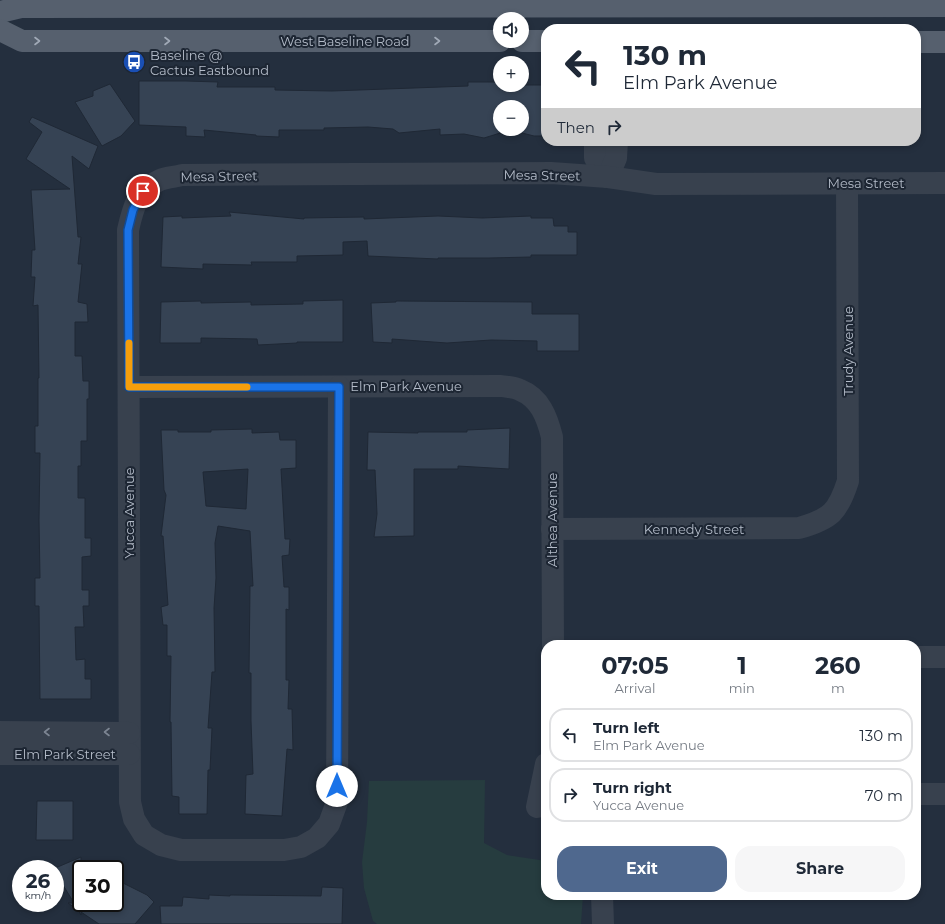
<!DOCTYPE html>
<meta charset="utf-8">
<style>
body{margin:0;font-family:Montserrat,sans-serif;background:#f6f6f7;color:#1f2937;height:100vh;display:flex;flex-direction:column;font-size:15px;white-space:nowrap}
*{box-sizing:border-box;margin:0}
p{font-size:13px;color:#747a83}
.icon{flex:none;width:22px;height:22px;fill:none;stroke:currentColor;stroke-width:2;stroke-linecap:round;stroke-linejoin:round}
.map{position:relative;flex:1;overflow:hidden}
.side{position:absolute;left:541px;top:640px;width:380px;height:260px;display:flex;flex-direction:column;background:#fff;border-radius:16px;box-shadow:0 2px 6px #0003}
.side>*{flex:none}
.guide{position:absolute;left:541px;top:24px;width:380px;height:122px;border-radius:16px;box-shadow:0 2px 6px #0003;background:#fff;color:#1f2937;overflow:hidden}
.controls{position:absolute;left:493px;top:12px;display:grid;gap:8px}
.controls a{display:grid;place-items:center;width:36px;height:36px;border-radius:50%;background:#fff;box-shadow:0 2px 6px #0003;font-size:20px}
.speed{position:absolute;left:12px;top:860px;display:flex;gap:8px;font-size:20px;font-weight:700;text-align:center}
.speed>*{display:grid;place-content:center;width:52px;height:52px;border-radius:50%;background:#fff;box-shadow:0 2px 6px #0003;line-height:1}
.speed small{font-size:10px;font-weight:400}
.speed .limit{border:2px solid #111;border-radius:6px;background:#fff;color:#111}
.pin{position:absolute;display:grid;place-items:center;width:34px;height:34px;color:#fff;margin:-17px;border:2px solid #fff;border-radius:50%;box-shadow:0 1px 4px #0007}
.me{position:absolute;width:44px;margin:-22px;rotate:0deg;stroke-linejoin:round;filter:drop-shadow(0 0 3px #0008)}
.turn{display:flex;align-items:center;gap:14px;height:84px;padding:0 16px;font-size:18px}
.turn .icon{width:52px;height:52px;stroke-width:2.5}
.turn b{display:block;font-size:28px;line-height:34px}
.then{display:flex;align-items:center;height:38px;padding:0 16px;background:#0003;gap:8px;font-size:15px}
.eta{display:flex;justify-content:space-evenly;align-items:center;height:68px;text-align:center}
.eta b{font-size:24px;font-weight:700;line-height:28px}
.primary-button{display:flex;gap:8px;margin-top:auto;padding:8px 16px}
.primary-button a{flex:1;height:46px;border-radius:16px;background:#4f688e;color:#fff;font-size:16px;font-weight:700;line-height:46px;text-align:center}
.primary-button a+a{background:#f6f6f7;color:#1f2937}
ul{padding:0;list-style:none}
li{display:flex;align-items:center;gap:12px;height:54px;margin:0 8px 6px;padding:0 8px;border:2px solid #e0e1e3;border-radius:16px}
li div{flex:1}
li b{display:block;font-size:15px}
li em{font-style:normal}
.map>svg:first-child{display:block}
.green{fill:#263c3f}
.building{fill:#364354;stroke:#1f2835;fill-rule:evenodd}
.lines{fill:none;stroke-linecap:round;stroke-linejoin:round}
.minor{stroke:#38414e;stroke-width:22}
.major{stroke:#56606e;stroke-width:22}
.oneway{stroke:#a1aab7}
.oneway2{stroke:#7c8592}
.route-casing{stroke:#114b97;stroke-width:10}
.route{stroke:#1a73e8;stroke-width:7}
.slow{stroke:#f59e0b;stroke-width:7}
.labels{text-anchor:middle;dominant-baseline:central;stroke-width:4;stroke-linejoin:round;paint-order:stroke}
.street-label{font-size:13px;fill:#b4bcc9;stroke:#1d2633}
.poi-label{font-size:13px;fill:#b4bcc9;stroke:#1d2633;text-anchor:start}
</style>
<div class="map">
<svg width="945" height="924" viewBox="0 0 945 924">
<rect width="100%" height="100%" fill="#242f3e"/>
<!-- green -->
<path class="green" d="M485 780 484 843 507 855 546 861V895H583L581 924H377L373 921 364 888 362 862 367 822 369 781Z"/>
<!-- building -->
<g class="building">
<path d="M139 81H186L218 82 217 87H275V90L332 91 468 86V82H499L500 85H546V136H534L510 130 484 138 464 134 440 135V129L399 133 393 129 368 127 324 128V130H279V137L256 136V135L204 130 205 137 186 136V127L139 125ZM500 107H522V129H500Z"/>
<path d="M110 84 135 121 121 136 102 146 75 102 93 96V91Z"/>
<path d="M32 117 98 146 89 169 72 156 78 237H81L78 264H82L78 302 87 304 88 322H75V356H82L83 381H89V399H87V441H81V466H78V498H85V538H91V556L82 557V590H89V606H83L84 627H75L76 660 85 659V679H91V699H40L39 606H35V578H40L39 520 40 453H35V426H38V378H39L38 305 33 306 35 277H31L32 250H35L31 190 70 189 26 159 42 132 29 122Z"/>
<path d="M229 212 304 219V218L364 217V219L438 216 482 218 531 216V218H553L554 226H568V232H577V255H531V257L489 258H438V259L368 256 367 241 343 242V255L297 256V262H251L252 265 203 264V269L161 267 163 217 182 216V218L231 216Z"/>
<path d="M343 300V342H297V343L258 345 257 339 201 338V343H160L161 302 201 301V303L251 302V305L303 304V301Z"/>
<path d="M396 301 532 302V314H579V351H537V341L491 340 447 343 392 339V343L373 342 371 303 396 302Z"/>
<path d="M510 428 509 469 458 466V469H414V536L374 537 377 514 375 470H367L368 432 418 433V432H467V430Z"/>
<path d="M252 429V433L279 432 280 440H296V468L281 469 285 539H290L289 555 282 556 284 587H289V610L286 609V680H289L288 709H292L293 750 287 749 282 816 245 814 246 775 253 774 251 721V673H249L250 586H253L250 531 218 526 215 543 216 578 214 608 215 672H212L208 728H212L210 770H208L207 814H179V797L172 796 171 722H170L171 656H167V625H163L161 607 168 605 163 536H161L166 495 164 490 161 430H178V432H211V430ZM248 469 246 509 206 506 203 472Z"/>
<path d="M37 801H73V840H36Z"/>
<path d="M81 857V903H115V879L147 895 154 902 135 924H99L81 912V915L78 910 68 903H74L55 872V869H53Z"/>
<path d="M322 887 343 888 342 924H161L160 906H182L183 897 209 899V895L230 896V895L321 896Z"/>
</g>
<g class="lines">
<!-- minor -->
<g class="minor">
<path d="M595 141V158L608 177"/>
<path d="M608 177 616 158 617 141"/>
<path d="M129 387 501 386C507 387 514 387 520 390 540 398 547 417 552 437L553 645"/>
<path d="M339 387 337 802 329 824 317 838 301 847 284 850H181L161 845 144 835 134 819 130 802 128 230C133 208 137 190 160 180 167 177 175 177 182 175L551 173 608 177 656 184 945 183"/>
<path d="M552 529 799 528C831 519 838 512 848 481L847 184"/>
<path d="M916 657H945"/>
<path d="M0 732 129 733"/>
<path d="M0 754H129"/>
<path d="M916 794H945"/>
<path d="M537 807 546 764"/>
<path d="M602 895 603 924"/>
</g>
<!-- major -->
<g class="major">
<path d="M0 12 21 7 945 6"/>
<path d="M0 30 22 41H500"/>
<path d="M522 41H546"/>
<path d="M916 42H945"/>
</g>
</g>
<!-- one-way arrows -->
<defs><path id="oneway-chevron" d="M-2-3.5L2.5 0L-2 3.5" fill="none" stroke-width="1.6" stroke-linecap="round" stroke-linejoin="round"/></defs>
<g class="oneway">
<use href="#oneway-chevron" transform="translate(37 41)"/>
<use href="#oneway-chevron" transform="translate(167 41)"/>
<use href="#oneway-chevron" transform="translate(437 41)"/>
</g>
<g class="oneway2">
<use href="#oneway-chevron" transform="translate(47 732) rotate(180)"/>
<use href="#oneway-chevron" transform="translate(107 732) rotate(-180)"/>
</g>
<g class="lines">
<!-- route casing -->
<g class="route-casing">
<path id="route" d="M143 191 133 210 128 230 129 387H339L337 786"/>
</g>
<!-- route -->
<use href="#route" class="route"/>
<!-- slow -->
<path class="slow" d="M129 343V387H247"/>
</g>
<!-- icons -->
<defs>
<g id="bus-disc" transform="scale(1.15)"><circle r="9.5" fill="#1a4fb4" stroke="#1d2633"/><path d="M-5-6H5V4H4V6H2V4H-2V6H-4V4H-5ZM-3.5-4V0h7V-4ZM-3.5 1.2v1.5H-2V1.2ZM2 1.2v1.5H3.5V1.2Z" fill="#fff"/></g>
</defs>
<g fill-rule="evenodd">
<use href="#bus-disc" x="134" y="62"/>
</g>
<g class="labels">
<!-- street labels -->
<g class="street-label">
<text x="345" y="41">West Baseline Road</text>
<text transform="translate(542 175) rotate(1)">Mesa Street</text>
<text transform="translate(219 176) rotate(-1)">Mesa Street</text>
<text x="866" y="183">Mesa Street</text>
<text transform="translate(848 351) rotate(-90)">Trudy Avenue</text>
<text x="406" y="386">Elm Park Avenue</text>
<text transform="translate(129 513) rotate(-90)">Yucca Avenue</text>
<text transform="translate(552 520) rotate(-90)">Althea Avenue</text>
<text x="694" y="529">Kennedy Street</text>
<text x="65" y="754">Elm Park Street</text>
</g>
<!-- poi labels -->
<g class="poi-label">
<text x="150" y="55">Baseline @<tspan x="150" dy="15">Cactus Eastbound</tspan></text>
</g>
</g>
</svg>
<div class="controls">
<a><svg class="icon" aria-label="sound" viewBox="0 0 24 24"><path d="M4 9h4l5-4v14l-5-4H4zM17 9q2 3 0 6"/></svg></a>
<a>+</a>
<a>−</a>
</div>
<div class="speed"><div>26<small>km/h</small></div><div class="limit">30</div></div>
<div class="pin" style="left:143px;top:191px;background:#d93025"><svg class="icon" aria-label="arrive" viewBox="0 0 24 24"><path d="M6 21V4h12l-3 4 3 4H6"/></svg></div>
<svg class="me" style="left:337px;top:786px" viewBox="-20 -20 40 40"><circle r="19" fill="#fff"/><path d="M0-13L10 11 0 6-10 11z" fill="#1a73e8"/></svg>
<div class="guide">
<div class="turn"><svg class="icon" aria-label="left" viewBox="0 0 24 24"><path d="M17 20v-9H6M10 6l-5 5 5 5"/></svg><div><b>130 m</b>Elm Park Avenue</div></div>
<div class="then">Then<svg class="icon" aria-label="right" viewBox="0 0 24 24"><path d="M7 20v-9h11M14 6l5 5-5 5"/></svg></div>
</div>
<section class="side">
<div class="eta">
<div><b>07:05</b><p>Arrival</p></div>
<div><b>1</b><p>min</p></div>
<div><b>260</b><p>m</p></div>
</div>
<ul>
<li><svg class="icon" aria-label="left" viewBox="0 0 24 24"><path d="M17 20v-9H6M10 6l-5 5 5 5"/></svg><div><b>Turn left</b><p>Elm Park Avenue</p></div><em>130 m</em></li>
<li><svg class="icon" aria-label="right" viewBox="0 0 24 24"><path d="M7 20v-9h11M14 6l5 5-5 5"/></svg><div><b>Turn right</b><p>Yucca Avenue</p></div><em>70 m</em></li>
</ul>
<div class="primary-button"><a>Exit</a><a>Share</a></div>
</section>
</div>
